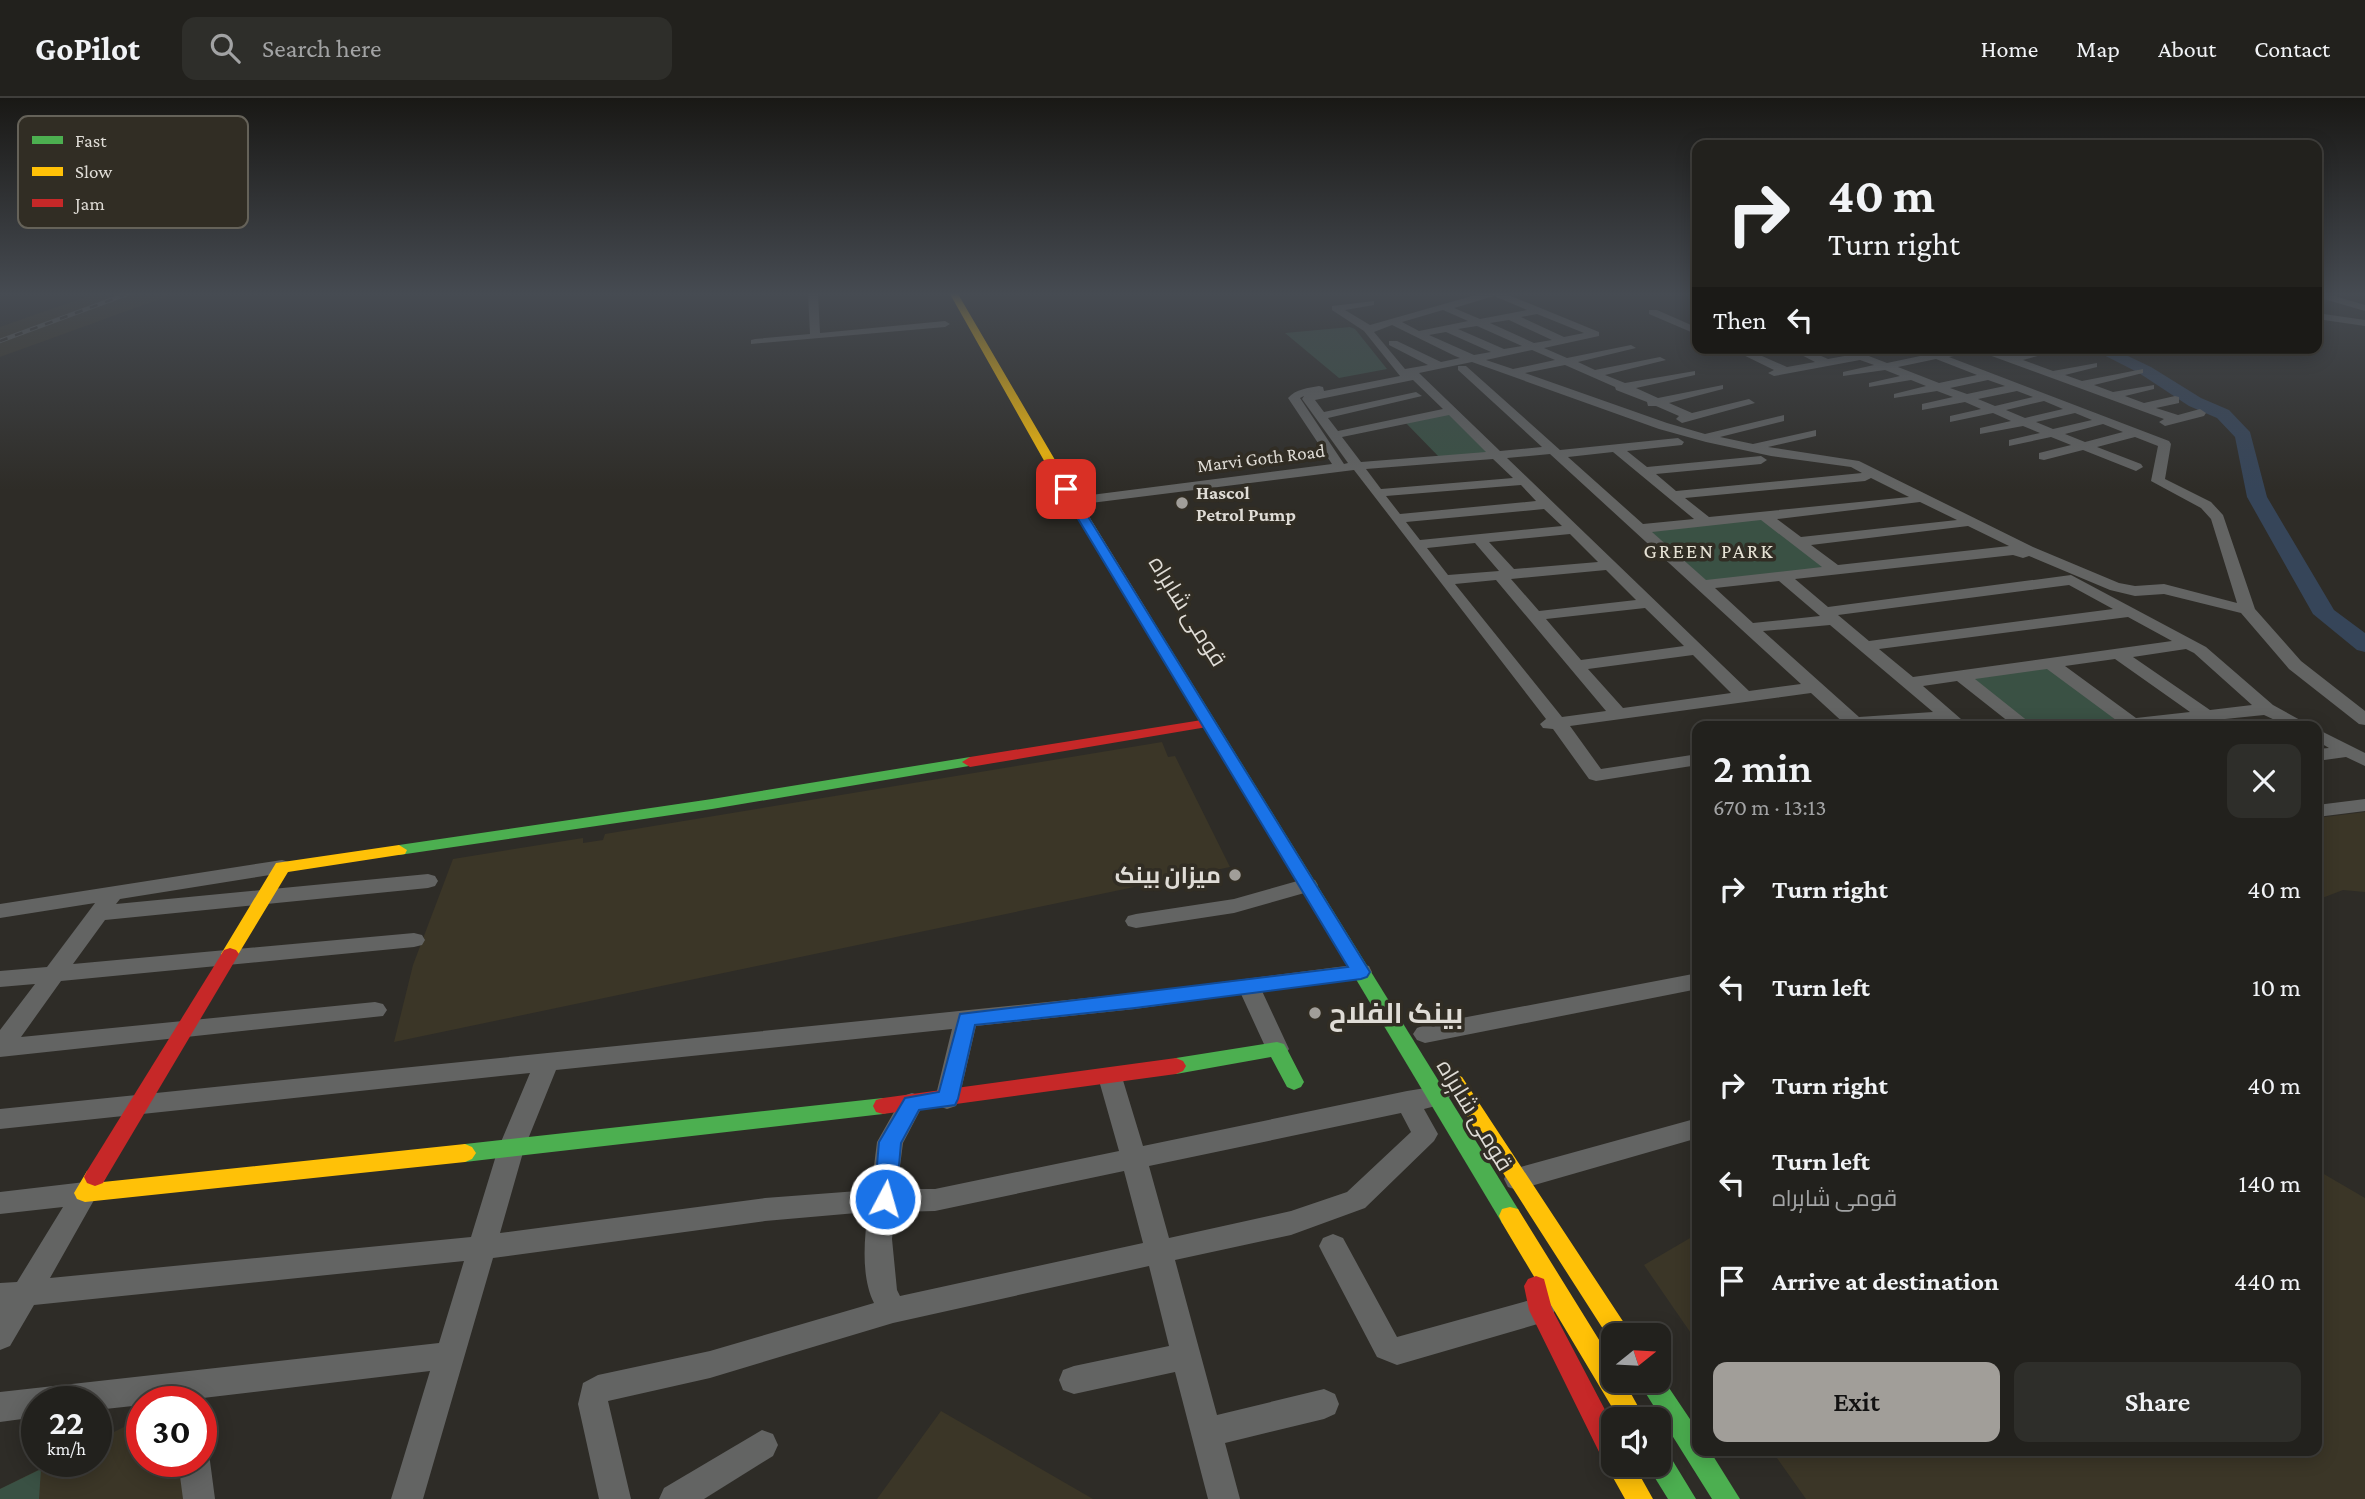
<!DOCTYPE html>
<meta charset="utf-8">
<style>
body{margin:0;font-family:"Crimson Pro",Cairo,serif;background:#2e2e2a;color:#f1f3f6;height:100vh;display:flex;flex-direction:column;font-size:26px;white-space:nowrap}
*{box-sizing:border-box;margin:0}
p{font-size:23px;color:#a2a3a4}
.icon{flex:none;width:38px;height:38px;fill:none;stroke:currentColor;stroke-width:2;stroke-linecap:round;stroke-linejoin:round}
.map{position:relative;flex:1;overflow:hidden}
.drawer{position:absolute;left:1692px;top:623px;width:630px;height:735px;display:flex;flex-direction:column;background:#22211d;border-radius:14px;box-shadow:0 4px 18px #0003,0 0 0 2px #3f3e3b}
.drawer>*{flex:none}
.top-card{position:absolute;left:1692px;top:42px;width:630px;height:214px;border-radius:14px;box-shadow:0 4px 18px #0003,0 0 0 2px #3f3e3b;background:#22211d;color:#f1f3f6;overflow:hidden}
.needle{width:46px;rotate:72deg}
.buttons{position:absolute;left:1601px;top:1225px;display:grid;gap:14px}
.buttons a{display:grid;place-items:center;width:70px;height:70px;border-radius:14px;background:#22211d;box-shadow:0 4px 18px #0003,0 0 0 2px #3f3e3b;font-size:35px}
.speed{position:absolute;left:21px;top:1288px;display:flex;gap:14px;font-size:35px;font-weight:700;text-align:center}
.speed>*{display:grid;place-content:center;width:91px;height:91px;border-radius:50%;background:#22211d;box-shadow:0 4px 18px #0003,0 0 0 2px #3f3e3b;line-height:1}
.speed small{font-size:18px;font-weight:400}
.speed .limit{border:10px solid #d22;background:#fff;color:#111}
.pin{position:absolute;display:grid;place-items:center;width:60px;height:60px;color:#fff;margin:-30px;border-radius:14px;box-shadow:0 4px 10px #0006}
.me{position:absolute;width:77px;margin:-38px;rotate:6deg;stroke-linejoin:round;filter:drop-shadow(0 0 5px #0008)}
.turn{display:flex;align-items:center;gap:24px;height:147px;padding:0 21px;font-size:32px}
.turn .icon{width:91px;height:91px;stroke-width:2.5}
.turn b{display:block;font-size:49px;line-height:60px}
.then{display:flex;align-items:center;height:66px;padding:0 21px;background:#0003;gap:14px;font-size:26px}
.round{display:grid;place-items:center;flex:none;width:74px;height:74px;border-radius:14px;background:#2e2e2a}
.head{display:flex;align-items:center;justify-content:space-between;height:119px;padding:0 21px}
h1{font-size:42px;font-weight:600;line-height:52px}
.cta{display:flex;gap:14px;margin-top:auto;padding:14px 21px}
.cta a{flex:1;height:80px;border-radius:14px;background:#a19e99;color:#111;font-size:28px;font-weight:600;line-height:80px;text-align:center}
.cta a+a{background:#2e2e2a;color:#f1f3f6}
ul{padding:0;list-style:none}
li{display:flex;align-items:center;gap:21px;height:98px;padding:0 21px}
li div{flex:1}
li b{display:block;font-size:26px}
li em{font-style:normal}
header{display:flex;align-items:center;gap:42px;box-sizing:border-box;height:98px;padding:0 35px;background:#22211d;border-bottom:2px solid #3f3e3b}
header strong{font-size:33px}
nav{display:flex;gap:38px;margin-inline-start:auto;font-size:24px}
.search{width:490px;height:63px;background:#2e2e2a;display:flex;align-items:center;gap:18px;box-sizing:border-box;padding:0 24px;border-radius:14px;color:#a2a3a4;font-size:26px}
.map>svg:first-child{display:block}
.built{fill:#3b3627}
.green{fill:#3a5144}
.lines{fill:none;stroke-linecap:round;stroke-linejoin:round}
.river{fill:#364559;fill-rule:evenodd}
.street{fill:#636463;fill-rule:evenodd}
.fast{fill:#4caf50;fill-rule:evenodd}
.slow{fill:#ffc107;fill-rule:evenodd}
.jam{fill:#c62828;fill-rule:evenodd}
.rail-casing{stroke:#61625e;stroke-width:4.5}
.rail{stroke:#312d24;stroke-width:2.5;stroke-dasharray:8;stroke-linecap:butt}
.route{fill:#1a73e8;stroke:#114b97;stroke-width:2}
.poi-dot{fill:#a19e99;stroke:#312d24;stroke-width:2.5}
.labels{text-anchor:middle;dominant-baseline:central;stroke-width:7;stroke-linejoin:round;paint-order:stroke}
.far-street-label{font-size:19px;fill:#dfdcd6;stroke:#312d24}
.far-poi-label{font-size:19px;font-weight:bold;fill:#dfdcd6;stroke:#312d24;text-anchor:start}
.far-neighbourhood-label{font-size:21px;letter-spacing:2px;fill:#e6e2d5;stroke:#312d24}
.street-label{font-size:23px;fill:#dfdcd6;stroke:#312d24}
.poi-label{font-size:23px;font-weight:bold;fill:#dfdcd6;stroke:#312d24;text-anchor:end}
.near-poi-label{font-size:28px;font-weight:bold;fill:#dfdcd6;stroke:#312d24;text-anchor:start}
.key{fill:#312d24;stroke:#656259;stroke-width:2}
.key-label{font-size:19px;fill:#dfdcd6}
</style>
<header>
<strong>GoPilot</strong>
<div class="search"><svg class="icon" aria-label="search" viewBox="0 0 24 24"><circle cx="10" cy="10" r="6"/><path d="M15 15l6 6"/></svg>Search here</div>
<nav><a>Home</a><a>Map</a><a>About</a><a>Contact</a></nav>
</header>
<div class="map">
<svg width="2365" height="1401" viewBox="0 0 2365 1401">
<rect width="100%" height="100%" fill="#2e2c27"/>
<!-- built -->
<g class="built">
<path d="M94 196H174L0 259V229Z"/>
<path d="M1162 644 1168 659 1175 658 1230 769 394 944 413 867 453 761 583 740V745L603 742 605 736Z"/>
<path d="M2365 714V794L2343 792 2317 802V720Z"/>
<path d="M2317 1072 2365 1100V1401H1806L1772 1353H2317Z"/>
<path d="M1697 1136V1244L1644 1167Z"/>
<path d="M941 1313 1093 1401H877Z"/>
<path d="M142 1320V1363H183L188 1401H0V1391L56 1363H96V1343Z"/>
</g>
<!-- green -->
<g class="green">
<path d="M1350 229 1355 231 1387 271 1339 280 1285 235Z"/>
<path d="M1450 313 1498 357 1441 361 1404 323Z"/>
<path d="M1764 418 1835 472 1702 487 1640 431Z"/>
<path d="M2051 566 2132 625 2110 628H2025L1960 577Z"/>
<path d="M41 1371 39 1401H0V1391Z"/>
</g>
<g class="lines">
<!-- river -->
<path class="river" d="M2090 250H2111L2151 269 2201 300 2229 312 2250 334 2267 399 2334 512 2365 535V554L2357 552 2313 516 2247 399 2235 339 2217 320 2189 308 2139 275Z"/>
<!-- street -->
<g class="street">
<path d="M808 196H818L820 235 945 223 950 226 945 229 751 246V242L755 241 810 236Z"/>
<path d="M1479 196H1506L1599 234V238L1544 250 1567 260 1631 247 1636 250 1578 264 1595 272 1660 259 1666 262 1605 277 1625 285 1695 273V277L1636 290 1658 300 1723 287V291L1669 305 1692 315 1749 301 1755 305 1682 325 1676 321 1679 318 1656 308H1648L1647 304 1616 292 1615 289 1565 267 1525 275 1667 325 1705 336 1784 317V323L1720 339 1753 346 1816 332V338L1768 349 1859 363 2033 449 2119 485 2135 488 2164 486 2237 505 2211 421 2201 410 2151 383 2158 348 2135 339 2097 349 2141 366 2143 369 2136 373 2083 352 2044 362 2039 361V355L2071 347 2051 339 2009 348V342L2040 335 2023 328 1980 336V330L2011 323 1993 315 1950 324V318L1981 311 1965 304 1922 312V306L1953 299 1937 293 1894 300V296L1926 288 1911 282 1869 289V285L1900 278 1885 272 1843 278V274L1874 267 1860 262 1774 278 1768 275 1774 272 1729 250H1744L1787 269 1815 264 1788 250H1803L1828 261 1861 255 1887 265 1925 257 1912 250H1928L1938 254 1958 250H1991L2012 258 2046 250H2067L2023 262 2053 273 2097 265V269L2065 277 2082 283 2143 271V275L2094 287 2113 294 2154 287V291L2125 298 2144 305 2175 298 2179 299V305L2156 310 2178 317 2200 311 2206 315 2204 318 2165 328 2159 324 2164 321 1978 253 1949 259 2169 343 2171 346 2165 381 2211 404 2223 417 2255 511 2301 563 2365 613V627L2359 626 2289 571 2241 515 2164 496 2135 498 2110 492 2029 458 2023 460 2013 457 1795 481 1828 509 2071 477 2206 549 2273 607 2311 628H2288L2264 617 2157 628H2101L2104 624 2116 622 2047 571 1975 581 2034 628H2014L1957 583 1923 588 1969 628H1949L1944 624 1847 628 1811 595 1570 628 1601 671 1698 656V667L1596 683 1589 681 1553 631 1543 630 1540 626 1546 621 1354 372 1091 405 1084 401 1091 397 1332 366 1288 300C1296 291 1308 290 1319 288L1323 289 1324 293 1400 278 1364 233 1332 212V208L1374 203V207L1345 212 1370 227ZM1494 198 1527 212 1480 221 1454 210ZM1443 212 1468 223 1419 233 1402 224ZM1537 216 1584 235 1564 239 1521 219ZM1509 222 1552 242 1534 245 1490 225ZM1392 227 1455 258 1460 260 1441 264 1397 243H1389V247L1428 267 1405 271 1374 234ZM1477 228 1522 248 1504 251 1458 231ZM1446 234 1491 254 1474 257 1429 237ZM1532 252 1555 262 1513 271 1486 262ZM1936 261 1977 277 1939 285 1898 269ZM1472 264 1659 331 1706 344 1771 358 1851 369 1862 375 1676 393 1656 376 1761 366 1767 362 1761 358 1647 369 1627 353 1682 347 1684 344 1678 340 1560 352 1466 268H1458V272L1542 349 1500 353 1419 275ZM1413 282 1443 311 1338 333 1328 320 1422 298 1416 294 1324 314 1315 302ZM1988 282 2005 288 1967 296 1950 290ZM2017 293 2033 299 1995 308 1978 301ZM1304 298 1302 301 1348 365 1344 366 1300 300ZM2044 303 2063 311 2025 320 2006 312ZM2075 315 2092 322 2053 331 2036 324ZM1449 317 1486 354 1361 364 1342 339ZM2103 326 2123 334 2085 344 2065 336ZM1613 354 1694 421 1643 426 1568 359ZM1550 356 1801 586 1749 593 1507 360ZM1493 361 1513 380 1381 391 1366 371ZM1871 380 1909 399 1709 419 1685 400 1865 383ZM1521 387 1536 403 1400 416 1386 398ZM1920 404 1957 422 1801 439 1777 421ZM1544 411 1562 428 1420 442 1406 424ZM1761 422 1822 469 1706 482 1652 434ZM1968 428 2009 448 1838 467 1811 447ZM1570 436 1598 464 1514 471 1489 444ZM1475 445 1499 473 1448 477 1427 450ZM1606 472 1636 502 1539 513 1511 481ZM1496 482 1606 613 1562 619 1455 486ZM1779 483 1820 518 1753 525 1715 490ZM2069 487 2113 511 1869 543 1838 517ZM1645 510 1684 548 1581 562 1546 521ZM2128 519 2172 543 1913 579 1879 551ZM1830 527 1933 614 1859 619 1763 533ZM2186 551 2194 555 2252 607 2210 612 2133 559ZM1693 557 1731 595 1623 610 1588 571ZM2115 561 2190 614 2136 620 2065 568Z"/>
<path d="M2317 196H2328L2365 207V213L2317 199Z"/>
<path d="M1649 212H1657L1698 230V237L1649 216Z"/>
<path d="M2317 215 2365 222V228L2317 221Z"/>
<path d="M2317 631 2365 655V668L2346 659 2317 663V651L2329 650 2317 643Z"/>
<path d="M2365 701V713L2317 719V707Z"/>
<path d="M282 762 289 764 292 769 289 774 120 801 116 806 428 776 435 778 438 783 435 788 428 790 105 822 73 866 414 835 422 837 425 842 422 847 414 849 61 883 21 939 375 904 383 906 387 912 383 918 0 959V932L35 886 0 889V873L47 869 95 805 0 820V806Z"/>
<path d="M1308 780 1315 782 1318 787 1315 792 1234 815 1136 830 1128 828 1125 823 1128 818 1136 816 1234 801Z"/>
<path d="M1361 866 1369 868 1372 874 1369 880 1262 893 1289 951 1285 957 1277 960 1269 957 1241 896 1135 911 976 928 959 1001 956 1008 947 1011 938 1008 935 1001 952 931 556 972 524 1051 500 1135 765 1100 871 1092 877 1044 903 998 912 995 921 998 924 1005 903 1045 897 1091H935L1119 1053 1098 979 1101 972 1110 970 1119 972 1122 979 1143 1048 1407 993 1438 988 1447 991 1450 998 1447 1005 1424 1011 1438 1036 1434 1043 1365 1110 1291 1137 1175 1162 1217 1317 1324 1291 1335 1296 1339 1306 1335 1316 1324 1321 1225 1345 1240 1401H1208L1175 1274 1074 1296 1063 1292 1059 1282 1063 1272 1074 1268 1169 1248 1149 1168 893 1225 710 1280 608 1303 631 1401H599L578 1306 583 1285 598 1277 710 1253 874 1205C861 1179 864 1142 868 1114L765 1123 493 1160 423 1401H391L430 1273 169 1304H142V1307L96 1312V1304H37V1319L0 1324V1294L439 1245 464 1163 34 1207 10 1248 0 1252V1185L17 1184 63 1109 0 1116V1094L85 1084 94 1087 98 1095 50 1180 471 1139 498 1051 530 975 0 1031V1011L1135 895ZM1401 1015 1411 1034 1347 1094 1291 1113 1169 1140 1149 1068ZM1124 1073 1143 1145 900 1198 897 1192 892 1141 895 1114 935 1113Z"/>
<path d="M1698 875V891L1425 945 1417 942 1413 936 1417 930 1425 927Z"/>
<path d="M1698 1020V1040L1517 1092 1508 1089 1504 1081 1508 1073 1517 1070Z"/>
<path d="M1333 1136 1343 1140 1397 1239 1541 1199 1551 1203 1555 1212 1551 1221 1541 1225 1397 1267 1377 1259 1323 1156 1319 1148 1323 1140Z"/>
<path d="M762 1332 773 1336 778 1347 773 1358 704 1401H659L664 1390Z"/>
<path d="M201 1350 205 1352 210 1363 215 1401H183L178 1363H201Z"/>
</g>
<!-- fast -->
<g class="fast">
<path d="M1145 515 1151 519 1518 1111 1521 1118 1518 1125 1510 1127 1502 1125 1139 519Z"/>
<path d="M970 659 978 664 975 667 712 711 399 757 391 752 399 747 712 701Z"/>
<path d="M1277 944 1284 946 1287 951 1304 984 1301 989 1294 992 1287 989 1271 959 1176 976 1169 973 1166 968 1169 963 1176 960Z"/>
<path d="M883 1000 890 1002 893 1008 890 1014 883 1016 465 1064 458 1061 454 1055 458 1049 465 1046Z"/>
<path d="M1659 1275 1698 1333V1353H1710L1740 1401H1712L1638 1283H1659Z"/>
<path d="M1659 1351 1668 1355 1696 1401H1668L1647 1367H1659Z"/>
</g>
<!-- slow -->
<g class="slow">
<path d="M950 196H958L1072 391 1151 519 1150 522 1145 523 1139 519 1060 391Z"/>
<path d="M399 747 407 752 405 756 288 774 236 860H224L221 856 276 765Z"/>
<path d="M1455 976 1462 979 1632 1237H1614V1245H1612L1448 989 1445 984 1448 979Z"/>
<path d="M465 1046 472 1049 476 1055 472 1061 465 1064 85 1104 77 1101 74 1095 87 1073 95 1070 103 1073 106 1079 103 1084Z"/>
<path d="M1510 1109 1518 1111 1614 1266V1283H1624L1645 1321H1619L1502 1125 1499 1118 1502 1111Z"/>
<path d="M1614 1356V1367H1634L1653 1401H1625L1606 1367 1610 1358Z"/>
</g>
<!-- jam -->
<g class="jam">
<path d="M1208 621 1215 625 1213 628 970 669 962 664 970 659Z"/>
<path d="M230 850 236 852 239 856 103 1085 95 1088 87 1085 84 1079 87 1073 224 852Z"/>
<path d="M1176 960 1183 963 1186 968 1183 973 1176 976 883 1016 876 1014 873 1008 876 1002 883 1000Z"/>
<path d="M1536 1178 1544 1181 1552 1211 1614 1329V1367H1621L1614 1370 1605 1366 1529 1212 1524 1188 1528 1181Z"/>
</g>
<!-- rail casing -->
<g class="rail-casing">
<path id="rail" d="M0 243 127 196"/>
</g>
<!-- rail -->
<use href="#rail" class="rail"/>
</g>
<!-- sky -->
<linearGradient id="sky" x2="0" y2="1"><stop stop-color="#191815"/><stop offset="0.5" stop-color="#464b52"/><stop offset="1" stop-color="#464b52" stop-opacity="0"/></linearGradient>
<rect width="2365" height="392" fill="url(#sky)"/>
<!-- route -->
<path class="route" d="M1066 388 1071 391 1370 874 1367 879 1361 881 1135 910 975 927 958 1001 955 1007 919 1012 901 1045 896 1101 892 1108 885 1110 877 1108 874 1101 879 1044 905 1000 939 994 960 916 1348 869 1060 391Z"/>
<!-- markers -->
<g class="poi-dot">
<circle cx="1182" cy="405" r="7"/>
<circle cx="1235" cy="777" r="7"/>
<circle cx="1315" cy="915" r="7"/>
</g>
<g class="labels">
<!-- far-street labels -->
<g class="far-street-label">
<text transform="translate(1261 360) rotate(-7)">Marvi Goth Road</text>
</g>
<!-- far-poi labels -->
<g class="far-poi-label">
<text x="1196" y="394">Hascol<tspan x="1196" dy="22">Petrol Pump</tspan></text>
</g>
<!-- far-neighbourhood labels -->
<g class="far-neighbourhood-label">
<text x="1709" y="453">GREEN PARK</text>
</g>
<!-- street labels -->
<g class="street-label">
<text transform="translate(1188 513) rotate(58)">قومی شاہراہ</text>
<text transform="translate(1475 1017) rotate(59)">قومی شاہراہ</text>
</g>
<!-- poi labels -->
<g class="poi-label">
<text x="1221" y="777">میزان بینک</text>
</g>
<!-- near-poi labels -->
<g class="near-poi-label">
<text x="1329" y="915">بینک الفلاح</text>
</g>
</g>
<!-- legend -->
<rect x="18" y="18" width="230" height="112" rx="10" class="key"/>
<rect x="32" y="38" width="31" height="8" fill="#4caf50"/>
<rect x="32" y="69" width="31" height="9" fill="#ffc107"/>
<rect x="32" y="101" width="31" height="8" fill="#c62828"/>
<g class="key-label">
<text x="75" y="49">Fast</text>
<text x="75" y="80">Slow</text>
<text x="75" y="112">Jam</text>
</g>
</svg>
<div class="buttons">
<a><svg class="needle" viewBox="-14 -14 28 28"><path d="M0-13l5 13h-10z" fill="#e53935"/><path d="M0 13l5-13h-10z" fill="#a2a3a4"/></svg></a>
<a><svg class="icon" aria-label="sound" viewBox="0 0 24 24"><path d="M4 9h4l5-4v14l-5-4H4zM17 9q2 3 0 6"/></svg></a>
</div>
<div class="speed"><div>22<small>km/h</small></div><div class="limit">30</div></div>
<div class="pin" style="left:1066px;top:391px;background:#d93025"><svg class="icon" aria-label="arrive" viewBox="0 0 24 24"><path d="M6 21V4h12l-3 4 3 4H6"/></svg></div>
<svg class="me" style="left:885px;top:1101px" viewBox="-20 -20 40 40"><circle r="17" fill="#1a73e8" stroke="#fff" stroke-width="3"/><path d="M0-11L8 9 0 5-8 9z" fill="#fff"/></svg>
<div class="top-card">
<div class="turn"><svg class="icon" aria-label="right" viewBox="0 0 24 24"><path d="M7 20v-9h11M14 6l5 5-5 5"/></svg><div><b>40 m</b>Turn right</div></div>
<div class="then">Then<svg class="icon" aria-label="left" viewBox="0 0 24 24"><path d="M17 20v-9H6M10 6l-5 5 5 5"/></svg></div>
</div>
<section class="drawer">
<div class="head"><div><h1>2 min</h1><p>670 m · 13:13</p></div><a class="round"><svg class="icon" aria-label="close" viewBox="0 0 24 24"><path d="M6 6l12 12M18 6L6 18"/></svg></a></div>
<ul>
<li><svg class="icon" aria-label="right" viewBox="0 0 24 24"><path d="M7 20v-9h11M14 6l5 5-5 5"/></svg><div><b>Turn right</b></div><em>40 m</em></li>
<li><svg class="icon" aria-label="left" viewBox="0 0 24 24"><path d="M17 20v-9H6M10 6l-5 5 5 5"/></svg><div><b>Turn left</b></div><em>10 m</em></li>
<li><svg class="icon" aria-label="right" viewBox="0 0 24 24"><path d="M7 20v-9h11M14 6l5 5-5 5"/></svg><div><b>Turn right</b></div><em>40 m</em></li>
<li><svg class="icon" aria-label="left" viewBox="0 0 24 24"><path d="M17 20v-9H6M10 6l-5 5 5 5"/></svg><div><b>Turn left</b><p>قومی شاہراہ</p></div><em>140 m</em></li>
<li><svg class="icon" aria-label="arrive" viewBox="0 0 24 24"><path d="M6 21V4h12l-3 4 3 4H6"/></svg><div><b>Arrive at destination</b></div><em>440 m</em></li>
</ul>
<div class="cta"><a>Exit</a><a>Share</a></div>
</section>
</div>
